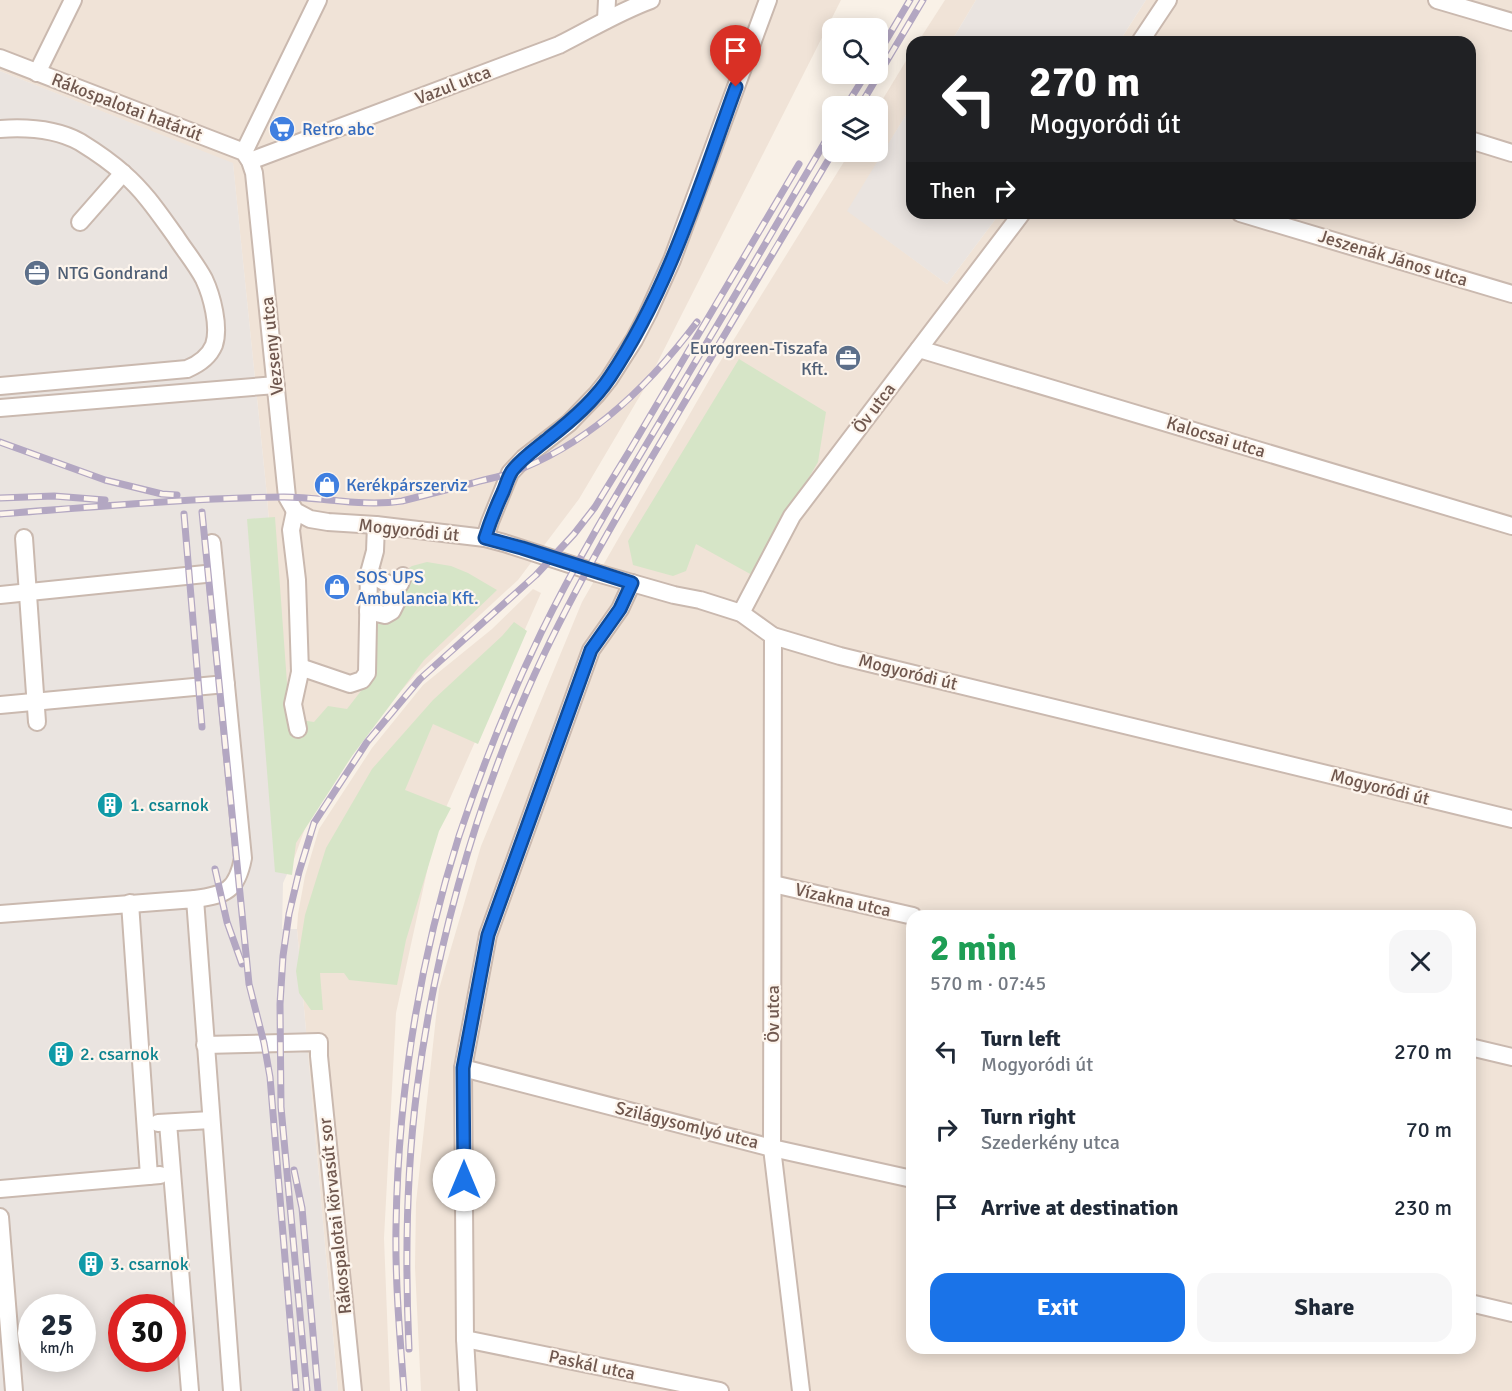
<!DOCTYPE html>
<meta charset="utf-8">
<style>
body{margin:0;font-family:Signika,sans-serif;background:#f6f6f7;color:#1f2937;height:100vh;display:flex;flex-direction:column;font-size:22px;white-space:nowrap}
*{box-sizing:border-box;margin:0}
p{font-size:20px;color:#747a83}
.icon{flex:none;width:33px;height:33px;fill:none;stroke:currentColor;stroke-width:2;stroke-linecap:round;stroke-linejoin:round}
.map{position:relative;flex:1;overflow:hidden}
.side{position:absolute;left:906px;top:910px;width:570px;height:444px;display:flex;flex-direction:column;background:#fff;border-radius:18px;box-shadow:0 3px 15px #0003}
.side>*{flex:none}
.top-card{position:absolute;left:906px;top:36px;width:570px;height:183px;border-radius:18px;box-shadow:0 3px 15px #0003;background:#202124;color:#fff;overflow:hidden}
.tools{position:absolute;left:822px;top:18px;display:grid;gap:12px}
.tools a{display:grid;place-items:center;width:66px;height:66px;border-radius:12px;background:#fff;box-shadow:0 3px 15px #0003;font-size:30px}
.speed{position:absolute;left:18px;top:1294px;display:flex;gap:12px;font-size:30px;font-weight:700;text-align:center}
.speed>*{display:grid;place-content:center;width:78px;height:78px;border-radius:50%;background:#fff;box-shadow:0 3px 15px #0003;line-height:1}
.speed small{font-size:15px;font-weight:400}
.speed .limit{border:9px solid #d22;background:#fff;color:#111}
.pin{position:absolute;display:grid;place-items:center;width:51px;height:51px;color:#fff;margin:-62px -26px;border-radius:50% 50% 50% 0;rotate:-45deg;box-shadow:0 0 6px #0007}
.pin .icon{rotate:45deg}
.me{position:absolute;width:66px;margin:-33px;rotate:0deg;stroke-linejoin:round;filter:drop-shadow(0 0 4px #0008)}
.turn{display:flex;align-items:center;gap:21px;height:126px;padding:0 24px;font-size:27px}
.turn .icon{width:78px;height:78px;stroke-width:2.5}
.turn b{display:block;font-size:42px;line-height:51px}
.then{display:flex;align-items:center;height:57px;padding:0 24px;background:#0003;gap:12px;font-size:22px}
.round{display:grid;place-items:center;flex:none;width:63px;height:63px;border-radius:18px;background:#f6f6f7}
.headline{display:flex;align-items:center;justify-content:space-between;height:102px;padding:0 24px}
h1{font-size:36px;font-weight:700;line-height:45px;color:#1e9e55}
.action{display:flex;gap:12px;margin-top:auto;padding:12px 24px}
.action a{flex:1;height:69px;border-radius:18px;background:#1a73e8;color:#fff;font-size:24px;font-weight:700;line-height:69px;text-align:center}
.action a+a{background:#f6f6f7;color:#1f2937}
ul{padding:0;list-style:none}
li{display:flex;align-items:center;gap:18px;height:78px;padding:0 24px}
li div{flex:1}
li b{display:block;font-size:22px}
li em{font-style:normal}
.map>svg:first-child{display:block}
.residential{fill:#f0e3d7;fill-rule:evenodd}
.industrial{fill:#eae4e0;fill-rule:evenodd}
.green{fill:#d6e5c7}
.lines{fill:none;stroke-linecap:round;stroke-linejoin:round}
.minor-casing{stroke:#cab9af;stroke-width:20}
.minor{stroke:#fff;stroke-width:16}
.rail-casing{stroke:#b3a7c2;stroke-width:7}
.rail{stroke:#fdf5ed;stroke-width:4.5;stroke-dasharray:14;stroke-linecap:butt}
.route-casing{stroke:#114b97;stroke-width:15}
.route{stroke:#1a73e8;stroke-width:10}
.labels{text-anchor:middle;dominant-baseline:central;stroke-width:4.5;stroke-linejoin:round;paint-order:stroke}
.street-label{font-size:18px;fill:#70584f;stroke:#fdf5ed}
.shop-label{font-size:18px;fill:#366cbe;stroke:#fdf5ed;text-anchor:start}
.service-label{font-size:18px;fill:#4e5e75;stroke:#fdf5ed;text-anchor:start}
.culture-label{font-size:18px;fill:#0d838f;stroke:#fdf5ed;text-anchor:start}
</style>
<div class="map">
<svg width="1512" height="1391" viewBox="0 0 1512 1391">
<rect width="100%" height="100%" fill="#f9f1e7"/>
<!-- residential -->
<g class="residential">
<path d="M0 0H841L644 389 579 499 518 580 416 674 361 736 309 817 294 859 267 496 233 164 0 71Z"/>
<path d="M945 0H976L951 42H918Z"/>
<path d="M1146 0H1512V1391H421L415 1267 416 1203 439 989 481 846 582 602 715 370 850 152H878V107L912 51V105L848 211 947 284 1000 213H1470V42H1119ZM912 916H1470V1348H912Z"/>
<path d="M533 589 541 593 436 830 396 1013 384 1238 390 1391H338L297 929 298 914 305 876 319 829 372 748 423 685 492 629Z"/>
</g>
<!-- industrial -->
<g class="industrial">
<path d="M976 0H1146L1119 42H951Z"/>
<path d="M0 71 233 163 267 496 294 859 283 883 282 929H297L338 1391H0ZM32 1308H82V1359H32ZM122 1308H172V1359H122Z"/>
<path d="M912 105V213H1000L947 284 847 211Z"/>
</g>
<!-- green -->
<g class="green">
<path d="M739 359 826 412 818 462 752 575 696 544 686 571 673 576 633 565 628 541Z"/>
<path d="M275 517 289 711 293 719 314 722 328 706 347 709 371 678 370 624 384 588 393 578 412 566 427 562 451 566 468 573 497 590 424 660 352 756 296 843 292 875 275 872 247 519Z"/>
<path d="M514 622 527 631 478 744 433 724 405 790 451 808 439 831 406 940 397 985 349 980 344 973H320L323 1010H311L299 993 296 971 305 915 326 848 372 769 433 700 502 636Z"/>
</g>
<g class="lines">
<!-- minor casing -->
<g class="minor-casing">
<g id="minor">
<path d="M1437 0 1512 22"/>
<path d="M606 20 607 0"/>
<path d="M1140 42 1168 0"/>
<path d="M0 58 244 152 250 161 254 173 287 497 295 511 310 519 328 522 376 525 485 538 504 543 597 573 674 595 700 600 741 613 773 636 840 656 1512 819"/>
<path d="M37 73 73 0"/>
<path d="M0 129C27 127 56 129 80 142 93 150 113 164 124 174 145 192 160 215 176 237 185 251 196 264 204 279 212 296 220 327 214 345 209 357 199 364 187 369L0 386"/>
<path d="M1470 140 1512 153"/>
<path d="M244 152 318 0"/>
<path d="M250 161 559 45C591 29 618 12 651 0"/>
<path d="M1240 213 1512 294"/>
<path d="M80 222 123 173"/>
<path d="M919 349 1512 526"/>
<path d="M0 408 276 385"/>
<path d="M295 511 291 530 297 580 300 672 293 704 298 729"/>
<path d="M24 538 37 722"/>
<path d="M485 538 490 522 510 473 524 458 569 423 597 394 609 379 634 340 648 313 672 260 768 0"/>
<path d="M369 573 393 587 400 584 403 576"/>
<path d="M0 595 215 573"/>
<path d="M368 611 385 615 392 611 397 601 393 587"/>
<path d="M741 613 792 516 1022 213"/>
<path d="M773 636 772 1148 801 1391"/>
<path d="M300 667 350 684 362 680 367 673 369 573 375 551 376 525"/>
<path d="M0 705 226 684"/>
<path d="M773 884 913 916"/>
<path d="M195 899C226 895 237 890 243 858L212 543"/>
<path d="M130 903 149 1176"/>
<path d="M0 914 195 899 232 1391"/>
<path d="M205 1045 319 1042V1056L353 1391"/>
<path d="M1470 1047 1512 1057"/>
<path d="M463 1068 772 1148 912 1179"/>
<path d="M158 1123 211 1120"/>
<path d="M168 1123 190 1391"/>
<path d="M0 1189 160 1175"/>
<path d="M0 1217 14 1391"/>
<path d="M1470 1303 1512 1313"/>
<path d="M465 1339 720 1391"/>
<path d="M468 1391 465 1339 463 1068 488 935 591 650 620 609 632 583"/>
</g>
</g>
<!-- minor -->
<use href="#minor" class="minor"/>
<!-- rail casing -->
<g class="rail-casing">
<g id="rail">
<path d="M878 54 910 0"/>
<path d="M846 106 866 74"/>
<path d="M860 106 923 0"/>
<path d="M0 442 105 480 162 494 177 495"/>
<path d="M0 498 54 496 105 500"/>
<path d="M202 512 249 984 264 1043 270 1077 296 1391"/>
<path d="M0 514C94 507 189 498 284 497 323 497 362 507 402 501 426 495 449 489 473 483 486 479 500 477 513 472 589 444 649 386 697 322"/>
<path d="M184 514 202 727"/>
<path d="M215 869 227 922 242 964"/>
<path d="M294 1170 302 1208 318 1391"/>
<path d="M409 1349C405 1263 406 1175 417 1089 434 955 473 813 528 689 570 594 624 504 677 415 729 327 781 239 833 152"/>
<path d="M307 1391 281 1107 280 1004 283 956 289 914 299 872 314 823 367 742 420 679 536 575 574 534 595 507 630 450 799 164"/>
<path d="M404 1391C400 1337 395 1282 396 1227 398 1095 419 962 459 836 482 767 509 699 541 633 585 543 639 458 690 371 738 291 785 210 832 130"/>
</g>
</g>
<!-- rail -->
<use href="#rail" class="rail"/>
</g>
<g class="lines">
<!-- route casing -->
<g class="route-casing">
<path id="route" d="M464 1180 463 1068 488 935 591 650 620 609 632 583 522 548 485 538C490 522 496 507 503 492 506 485 508 477 512 471 522 458 537 448 549 438 572 420 594 401 610 377 669 289 700 185 736 87"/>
</g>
<!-- route -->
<use href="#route" class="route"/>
</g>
<!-- icons -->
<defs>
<g id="supermarket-disc" transform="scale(1.35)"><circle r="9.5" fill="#3f7fe0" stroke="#fdf5ed"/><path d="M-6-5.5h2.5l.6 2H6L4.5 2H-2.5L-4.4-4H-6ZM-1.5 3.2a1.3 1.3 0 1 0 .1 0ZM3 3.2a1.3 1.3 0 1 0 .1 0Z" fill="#fff"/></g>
<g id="office-disc" transform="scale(1.35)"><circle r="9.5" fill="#5c6f8a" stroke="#fdf5ed"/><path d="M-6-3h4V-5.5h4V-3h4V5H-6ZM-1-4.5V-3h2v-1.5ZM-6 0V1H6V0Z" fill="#fff"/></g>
<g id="shop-disc" transform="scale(1.35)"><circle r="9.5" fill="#3f7fe0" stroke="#fdf5ed"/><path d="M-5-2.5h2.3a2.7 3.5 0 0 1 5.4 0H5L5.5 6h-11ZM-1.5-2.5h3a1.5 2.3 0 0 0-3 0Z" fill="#fff"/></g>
<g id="building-disc" transform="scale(1.35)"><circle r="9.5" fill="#0f9aa8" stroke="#fdf5ed"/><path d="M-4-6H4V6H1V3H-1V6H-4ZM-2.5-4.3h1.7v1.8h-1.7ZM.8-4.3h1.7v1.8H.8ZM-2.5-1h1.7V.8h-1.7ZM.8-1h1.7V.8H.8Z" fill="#fff"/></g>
</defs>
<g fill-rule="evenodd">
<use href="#supermarket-disc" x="282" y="129"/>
<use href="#office-disc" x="37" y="273"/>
<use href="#office-disc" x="848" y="358"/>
<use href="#shop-disc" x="327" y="485"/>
<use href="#shop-disc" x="337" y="587"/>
<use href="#building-disc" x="110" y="805"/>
<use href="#building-disc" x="61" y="1054"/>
<use href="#building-disc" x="91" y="1264"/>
</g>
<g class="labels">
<!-- street labels -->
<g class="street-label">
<text transform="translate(453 85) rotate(-21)">Vazul utca</text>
<text transform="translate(127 107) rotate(21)">Rákospalotai határút</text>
<text transform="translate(1393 258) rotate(17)">Jeszenák János utca</text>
<text transform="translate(272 346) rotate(-96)">Vezseny utca</text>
<text transform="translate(874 408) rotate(-53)">Öv utca</text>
<text transform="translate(1216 437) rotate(17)">Kalocsai utca</text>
<text transform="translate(409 530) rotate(6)">Mogyoródi út</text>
<text transform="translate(908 672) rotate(14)">Mogyoródi út</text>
<text transform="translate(1380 787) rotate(14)">Mogyoródi út</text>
<text transform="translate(843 900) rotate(13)">Vízakna utca</text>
<text transform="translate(773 1014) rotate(-90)">Öv utca</text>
<text transform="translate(687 1125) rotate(14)">Szilágysomlyó utca</text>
<text transform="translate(335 1216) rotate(-96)">Rákospalotai körvasút sor</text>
<text transform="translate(592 1365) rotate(12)">Paskál utca</text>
</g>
<!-- shop labels -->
<g class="shop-label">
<text x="302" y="129">Retro abc</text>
<text x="346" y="485">Kerékpárszerviz</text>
<text x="356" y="577">SOS UPS<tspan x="356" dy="21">Ambulancia Kft.</tspan></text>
</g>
<!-- service labels -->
<g class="service-label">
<text x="57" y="273">NTG Gondrand</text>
<text x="828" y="348" text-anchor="end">Eurogreen-Tiszafa<tspan x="828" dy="21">Kft.</tspan></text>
</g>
<!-- culture labels -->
<g class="culture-label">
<text x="130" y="805">1. csarnok</text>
<text x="80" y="1054">2. csarnok</text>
<text x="110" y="1264">3. csarnok</text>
</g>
</g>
</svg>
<div class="tools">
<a><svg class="icon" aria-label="search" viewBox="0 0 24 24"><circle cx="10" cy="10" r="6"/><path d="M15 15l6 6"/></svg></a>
<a><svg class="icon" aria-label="layers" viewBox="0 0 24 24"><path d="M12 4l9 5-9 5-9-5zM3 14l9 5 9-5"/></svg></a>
</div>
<div class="speed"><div>25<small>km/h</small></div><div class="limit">30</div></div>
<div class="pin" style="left:736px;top:87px;background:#d93025"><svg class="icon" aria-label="arrive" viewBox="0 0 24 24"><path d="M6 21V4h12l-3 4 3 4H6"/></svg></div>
<svg class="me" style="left:464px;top:1180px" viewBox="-20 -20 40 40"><circle r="19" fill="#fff"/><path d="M0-13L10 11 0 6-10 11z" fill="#1a73e8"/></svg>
<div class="top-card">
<div class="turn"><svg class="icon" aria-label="left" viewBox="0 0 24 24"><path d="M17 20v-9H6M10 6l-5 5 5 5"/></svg><div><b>270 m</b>Mogyoródi út</div></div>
<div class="then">Then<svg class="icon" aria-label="right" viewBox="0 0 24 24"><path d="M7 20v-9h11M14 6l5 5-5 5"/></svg></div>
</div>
<section class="side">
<div class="headline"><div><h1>2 min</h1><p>570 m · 07:45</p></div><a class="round"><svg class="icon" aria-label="close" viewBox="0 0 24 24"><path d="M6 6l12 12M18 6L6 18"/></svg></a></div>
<ul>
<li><svg class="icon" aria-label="left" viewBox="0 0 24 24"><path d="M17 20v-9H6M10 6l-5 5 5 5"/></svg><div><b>Turn left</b><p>Mogyoródi út</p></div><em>270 m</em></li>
<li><svg class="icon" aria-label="right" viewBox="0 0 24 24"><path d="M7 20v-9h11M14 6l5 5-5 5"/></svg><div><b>Turn right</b><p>Szederkény utca</p></div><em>70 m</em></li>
<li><svg class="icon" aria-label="arrive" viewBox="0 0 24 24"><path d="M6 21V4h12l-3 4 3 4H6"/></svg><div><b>Arrive at destination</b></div><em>230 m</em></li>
</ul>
<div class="action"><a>Exit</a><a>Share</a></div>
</section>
</div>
